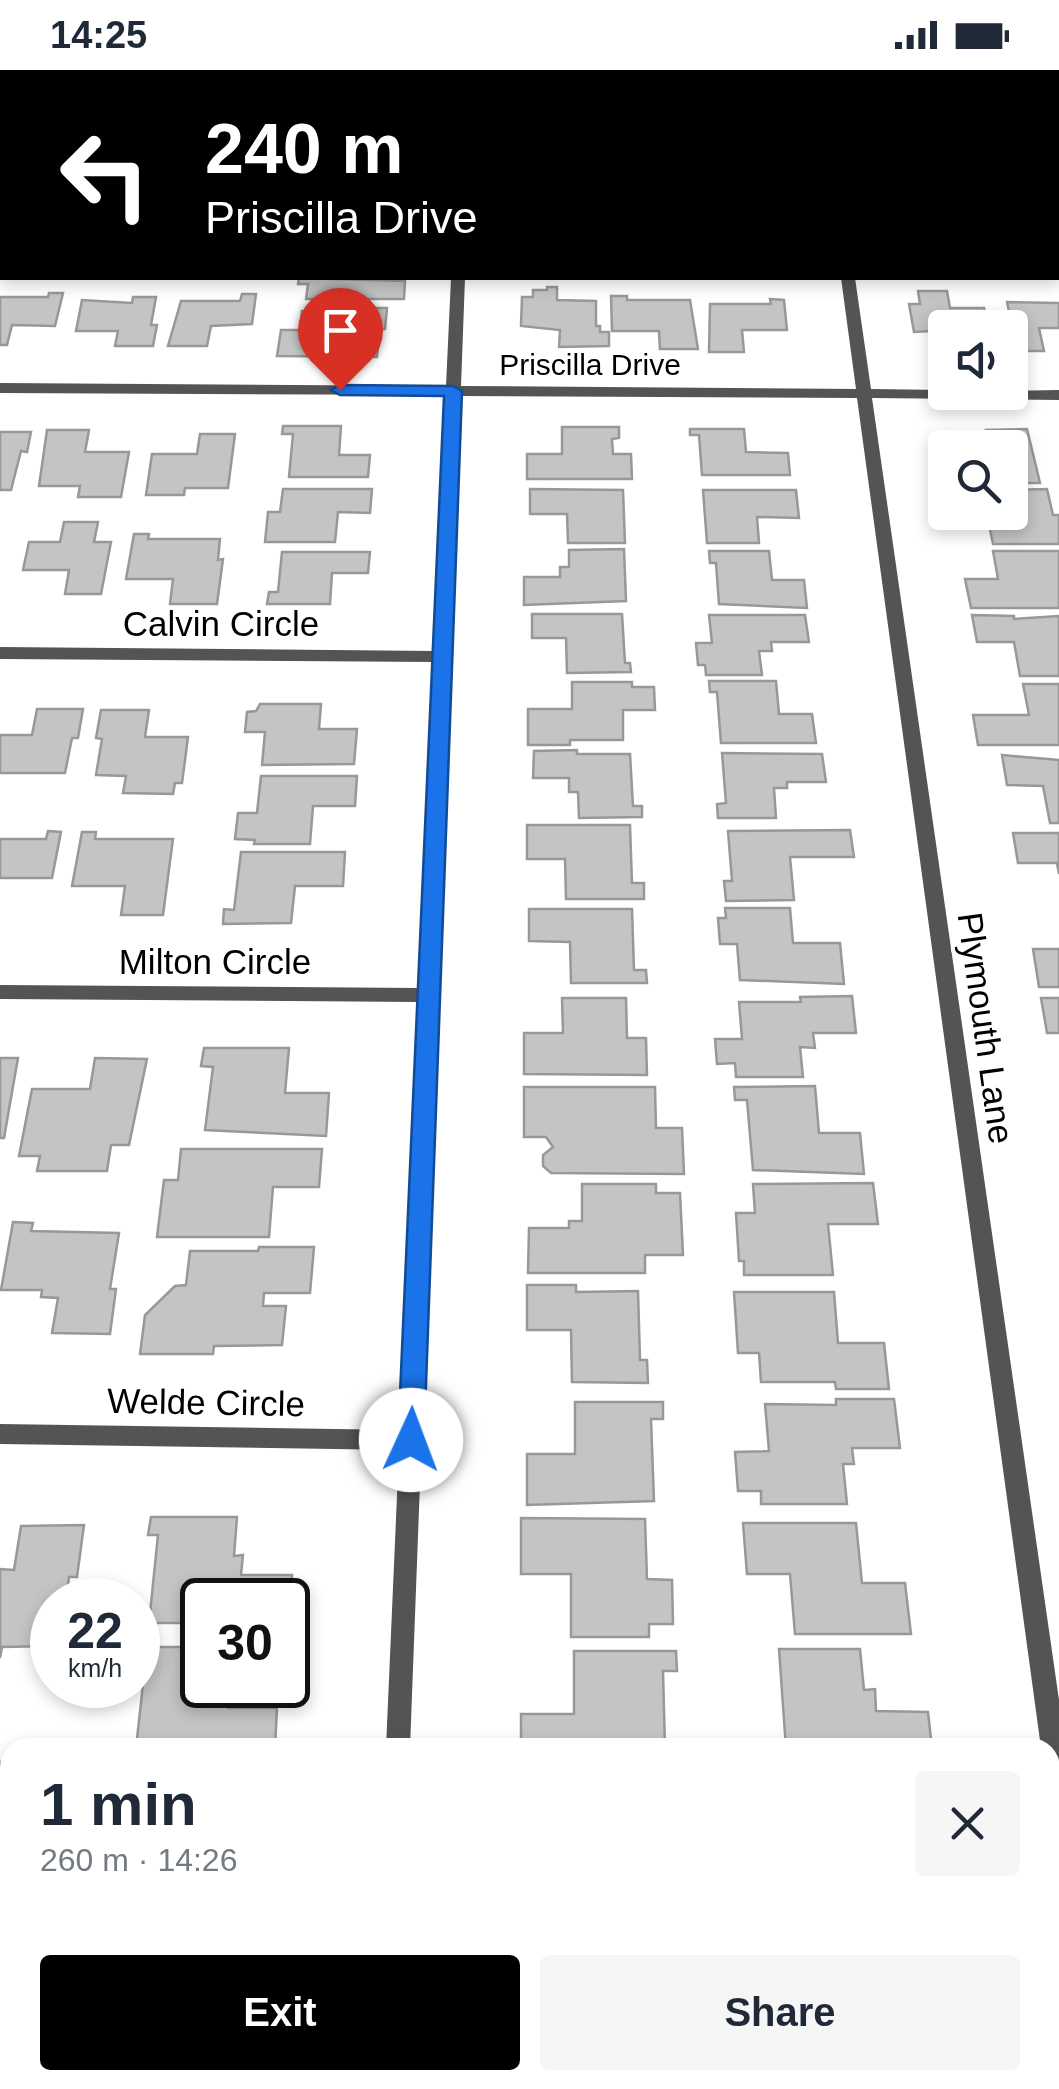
<!DOCTYPE html>
<meta charset="utf-8">
<style>
body{margin:0;font-family:Helvetica,sans-serif;background:#f6f6f7;color:#1f2937;height:100vh;display:flex;flex-direction:column;font-size:38px;white-space:nowrap}
*{box-sizing:border-box;margin:0}
p{font-size:32px;color:#747a83}
.icon{flex:none;width:55px;height:55px;fill:none;stroke:currentColor;stroke-width:2;stroke-linecap:round;stroke-linejoin:round}
.map{position:relative;flex:1;overflow:hidden}
.details{position:absolute;left:0px;top:1668px;width:1060px;height:352px;display:flex;flex-direction:column;background:#fff;border-radius:30px 30px 0 0;box-shadow:0 5px 15px #0003}
.details>*{flex:none}
.top-card{position:absolute;left:0px;top:0px;width:1060px;height:210px;box-shadow:0 5px 15px #0003;background:#000;color:#fff;overflow:hidden}
.tools{position:absolute;left:928px;top:240px;display:grid;gap:20px}
.tools a{display:grid;place-items:center;width:100px;height:100px;border-radius:10px;background:#fff;box-shadow:0 5px 15px #0003;font-size:50px}
.speed{position:absolute;left:30px;top:1508px;display:flex;gap:20px;font-size:50px;font-weight:700;text-align:center}
.speed>*{display:grid;place-content:center;width:130px;height:130px;border-radius:50%;background:#fff;box-shadow:0 5px 15px #0003;line-height:1}
.speed small{font-size:25px;font-weight:400}
.speed .limit{border:5px solid #111;border-radius:15px;background:#fff;color:#111}
.pin{position:absolute;display:grid;place-items:center;width:85px;height:85px;color:#fff;margin:-102px -42px;border-radius:50% 50% 50% 0;rotate:-45deg;box-shadow:0 0 10px #0007}
.pin .icon{rotate:45deg}
.me{position:absolute;width:110px;margin:-55px;rotate:2deg;stroke-linejoin:round;filter:drop-shadow(0 0 8px #0008)}
.turn{display:flex;align-items:center;gap:35px;height:210px;padding:0 40px;font-size:45px}
.turn .icon{width:130px;height:130px;stroke-width:2.5}
.turn b{display:block;font-size:70px;line-height:85px}
.round{display:grid;place-items:center;flex:none;width:105px;height:105px;border-radius:10px;background:#f6f6f7}
.overview{display:flex;align-items:center;justify-content:space-between;height:170px;padding:0 40px}
h1{font-size:60px;font-weight:700;line-height:75px}
.cta{display:flex;gap:20px;margin-top:auto;padding:20px 40px}
.cta a{flex:1;height:115px;border-radius:10px;background:#000;color:#fff;font-size:40px;font-weight:700;line-height:115px;text-align:center}
.cta a+a{background:#f6f6f7;color:#1f2937}
.status{display:flex;justify-content:space-between;align-items:center;height:70px;padding:0 50px;background:#fff;direction:ltr}
.status svg{height:28px;fill:currentColor}
.map>svg:first-child{display:block}
.building{fill:#c4c4c4;stroke:#989898;stroke-width:2.5}
.lines{fill:none;stroke-linecap:round;stroke-linejoin:round}
.street{fill:#545454;fill-rule:evenodd}
.route{fill:#1a73e8;stroke:#114b97;stroke-width:2.5}
.labels{text-anchor:middle;dominant-baseline:central;stroke-width:8;stroke-linejoin:round;paint-order:stroke}
.far-street-label{font-size:30px;fill:#000;stroke:#fff}
.street-label{font-size:35px;fill:#000;stroke:#fff}
</style>
<div class="status"><b>14:25</b><svg viewBox="0 0 49 12"><path d="M0 12V9h3v3zM5 12V6h3v6zM10 12V3h3v9zM15 12V0h3v12zM26 1h20v11H26zM47 4h2v5h-2z"/></svg></div>
<div class="map">
<svg width="1059" height="2019" viewBox="0 0 1059 2019">
<rect width="100%" height="100%" fill="#fff"/>
<!-- building -->
<g class="building">
<path d="M299 208 405 211 404 229H306L308 214H298Z"/>
<path d="M547 217H557V230L596 231V256H600V262H609V276L559 277 560 260 521 256 522 227H533V220H547Z"/>
<path d="M918 221H947L950 238H984L988 258 914 262 909 234H920Z"/>
<path d="M49 223H63L55 256 12 255 7 275H0V227H48Z"/>
<path d="M242 224H256L252 254 211 256 207 276H168L181 231H240Z"/>
<path d="M611 226H627V230H690L698 279H660L659 261H612Z"/>
<path d="M133 227H156L151 255H157L153 276H115L118 261H76L82 230 132 233Z"/>
<path d="M770 229 784 230 787 260H742L744 282H709L710 234H771Z"/>
<path d="M1007 232 1059 233V258H1039L1044 281H1012L1013 259Z"/>
<path d="M350 238H387L385 259H356L360 267H379L377 287 277 286 281 260H300L302 241H350Z"/>
<path d="M283 356H341L339 385H370L368 407H289L293 364H282Z"/>
<path d="M562 357H619V368L612 369 613 384H631L632 409H527V384H562Z"/>
<path d="M690 359H744L746 382 788 383 790 405H702L699 365H690Z"/>
<path d="M1027 359 1040 413H1010V378H990L986 360Z"/>
<path d="M47 360H89L85 382H129L121 427H78L80 416H39Z"/>
<path d="M0 362H31L27 382 21 381 11 420H0Z"/>
<path d="M200 364H235L228 418H185L184 425H146L152 384H197Z"/>
<path d="M283 419H372L370 443 338 442 335 472H265L268 442H280Z"/>
<path d="M530 419 623 420 625 473H568L567 444H530Z"/>
<path d="M1047 419 1053 445H1059V474H993L987 445 953 446 952 442H1010V420Z"/>
<path d="M703 420H796L799 448 757 447 759 473H707Z"/>
<path d="M64 452H98L94 472H111L101 524H65L69 500H23L29 472H60Z"/>
<path d="M134 464H149L148 469H220L218 490 223 489 217 534H170L173 509H126Z"/>
<path d="M624 479 626 531 524 535V507H560V497H569V480Z"/>
<path d="M709 481H769L772 510H804L807 538 719 534 716 493H710Z"/>
<path d="M993 481H1059V538H971L965 509H998Z"/>
<path d="M282 482H370L368 503H332L330 534H267L269 522H278Z"/>
<path d="M532 544H622L625 593H630L631 602 567 603 566 568H532Z"/>
<path d="M709 545H805L809 572H771L772 581H759L762 605H706L705 595H698L696 573H712Z"/>
<path d="M972 545 1014 546V549L1059 546V606H1020L1014 572H977Z"/>
<path d="M709 611H776L779 644H812L816 673H721L717 622H710Z"/>
<path d="M572 612H632V617H654L655 640H623V670H570V675H528V639H572Z"/>
<path d="M1023 614H1059V675H978L973 645H1029Z"/>
<path d="M260 634H321L319 659H357L354 694 262 695 265 662H245L247 642 256 641Z"/>
<path d="M37 639H83L78 668H72L65 703H0V665H32Z"/>
<path d="M101 640H149L145 667H188L182 713H175L173 724 123 723 126 706 96 705 102 669 96 668Z"/>
<path d="M577 680V684H630L633 736H642V747L579 748 578 722H569V708H533L534 681Z"/>
<path d="M722 683 822 684 826 712H787V718H774L776 748H718L717 734 726 733Z"/>
<path d="M1002 685 1059 690V753H1050L1043 716 1007 715Z"/>
<path d="M261 706H357L355 736H313L310 774H254L255 770 235 769 238 743H257Z"/>
<path d="M527 755H630L632 813H644V829H566L565 789H527Z"/>
<path d="M850 760 854 787H790L794 830 726 831 724 811H732L728 761Z"/>
<path d="M48 761 61 762 52 808H0V769H46Z"/>
<path d="M82 762H96L95 769H173L163 845H121L125 816H72Z"/>
<path d="M1013 763H1059V804L1057 793H1018Z"/>
<path d="M241 782H345L343 816H295L291 853 223 854 224 839 234 840Z"/>
<path d="M725 838H790L793 873H840L844 914 740 910 737 874H720L718 848H726Z"/>
<path d="M529 839H632L634 900H646L647 913H571L570 872 529 871Z"/>
<path d="M1033 879H1059V917H1039Z"/>
<path d="M852 926 856 963H813L815 978 800 977 803 1007H736L735 993 717 994 715 969H742L739 932H801L800 927Z"/>
<path d="M562 928H626L627 968H646L647 1005 524 1004V963H563Z"/>
<path d="M1041 928H1059V963H1047Z"/>
<path d="M204 978H289L285 1023H329L326 1066 205 1060 213 997 201 996Z"/>
<path d="M0 988H18L4 1068H0Z"/>
<path d="M95 988 147 989 129 1075H111L107 1101H37L40 1086H19L32 1019H90Z"/>
<path d="M815 1016 819 1063H860L864 1104 753 1100 747 1030H735L734 1017Z"/>
<path d="M524 1017H655L656 1058H682L684 1104 551 1103 543 1096V1085L553 1077 546 1067H524Z"/>
<path d="M181 1079H322L319 1117H273L269 1167H157L164 1110H178Z"/>
<path d="M873 1113 878 1154H828L833 1205H744V1191H739L736 1143H755L753 1114Z"/>
<path d="M582 1114H656V1123H680L683 1185H645V1203H528L529 1158H569V1151H582Z"/>
<path d="M13 1152 33 1153 31 1161 119 1163 110 1219H116L110 1264 52 1263 58 1228 41 1227 42 1220H1Z"/>
<path d="M259 1177H314L310 1223H264L263 1236H286L282 1275 214 1276 213 1284H140L145 1245 175 1216 186 1215 190 1181H258Z"/>
<path d="M527 1215H576V1222L638 1221 640 1290H647L648 1313 572 1312 571 1260H527Z"/>
<path d="M734 1222H834L838 1273H884L889 1319H836L835 1312H761L759 1283H738Z"/>
<path d="M836 1329H894L900 1378H852L854 1394H843L847 1434H761V1421H738L735 1382 769 1381 765 1334 836 1335Z"/>
<path d="M575 1332H663V1349H651L654 1431 527 1435V1384H575Z"/>
<path d="M151 1447H237L234 1486 243 1485 241 1505H292L289 1560 288 1530H202V1553H149L158 1465H148Z"/>
<path d="M521 1448 645 1449 647 1509 672 1510 673 1554H649V1567H571V1504H521Z"/>
<path d="M743 1453H856L862 1513H905L911 1564H795L790 1504H747Z"/>
<path d="M84 1455 77 1507H69L66 1530H52V1576L2 1577 0 1588V1499L14 1500 21 1456Z"/>
<path d="M138 1577H202V1615H218L217 1628H229L228 1638H277L275 1678H136L145 1596H138Z"/>
<path d="M779 1579H860L864 1620 875 1619 876 1641 928 1642 932 1678H786Z"/>
<path d="M574 1581H676L677 1601H663L665 1678H521V1644H574Z"/>
<rect x="0" y="1692" width="10" height="92"/>
</g>
<g class="lines">
<!-- street -->
<g class="street">
<rect x="460" y="0" width="12" height="2"/>
<rect x="0" y="102" width="2" height="8"/>
<rect x="1058" y="109" width="1" height="8"/>
<path d="M451 208H465L461 316 856 319 841 208H855L871 319 945 320V322L1059 320V330L872 328 1059 1630V1729L1050 1725V1678H1041L857 328 461 326 410 1678H386L399 1380 0 1374V1354L400 1360 419 932 0 929V915L419 918 434 592 0 589V577L434 581 446 325 0 323V313L446 316Z"/>
<rect x="0" y="1957" width="10" height="26"/>
<rect x="1050" y="1970" width="9" height="26"/>
</g>
</g>
<!-- route -->
<path class="route" d="M453 316 462 321 424 1370 420 1378 411 1381 402 1378 398 1370 444 326 340 325 331 320 340 315Z"/>
<g class="labels">
<!-- far-street labels -->
<g class="far-street-label">
<text x="590" y="294">Priscilla Drive</text>
</g>
<!-- street labels -->
<g class="street-label">
<text x="221" y="553">Calvin Circle</text>
<text x="215" y="891">Milton Circle</text>
<text transform="translate(986 958) rotate(82)">Plymouth Lane</text>
<text transform="translate(206 1332) rotate(1)">Welde Circle</text>
</g>
</g>
</svg>
<div class="tools">
<a><svg class="icon" aria-label="sound" viewBox="0 0 24 24"><path d="M4 9h4l5-4v14l-5-4H4zM17 9q2 3 0 6"/></svg></a>
<a><svg class="icon" aria-label="search" viewBox="0 0 24 24"><circle cx="10" cy="10" r="6"/><path d="M15 15l6 6"/></svg></a>
</div>
<div class="speed"><div>22<small>km/h</small></div><div class="limit">30</div></div>
<div class="pin" style="left:340px;top:320px;background:#d93025"><svg class="icon" aria-label="arrive" viewBox="0 0 24 24"><path d="M6 21V4h12l-3 4 3 4H6"/></svg></div>
<svg class="me" style="left:411px;top:1370px" viewBox="-20 -20 40 40"><circle r="19" fill="#fff"/><path d="M0-13L10 11 0 6-10 11z" fill="#1a73e8"/></svg>
<div class="top-card">
<div class="turn"><svg class="icon" aria-label="left" viewBox="0 0 24 24"><path d="M17 20v-9H6M10 6l-5 5 5 5"/></svg><div><b>240 m</b>Priscilla Drive</div></div>
</div>
<section class="details">
<div class="overview"><div><h1>1 min</h1><p>260 m · 14:26</p></div><a class="round"><svg class="icon" aria-label="close" viewBox="0 0 24 24"><path d="M6 6l12 12M18 6L6 18"/></svg></a></div>
<div class="cta"><a>Exit</a><a>Share</a></div>
</section>
</div>
